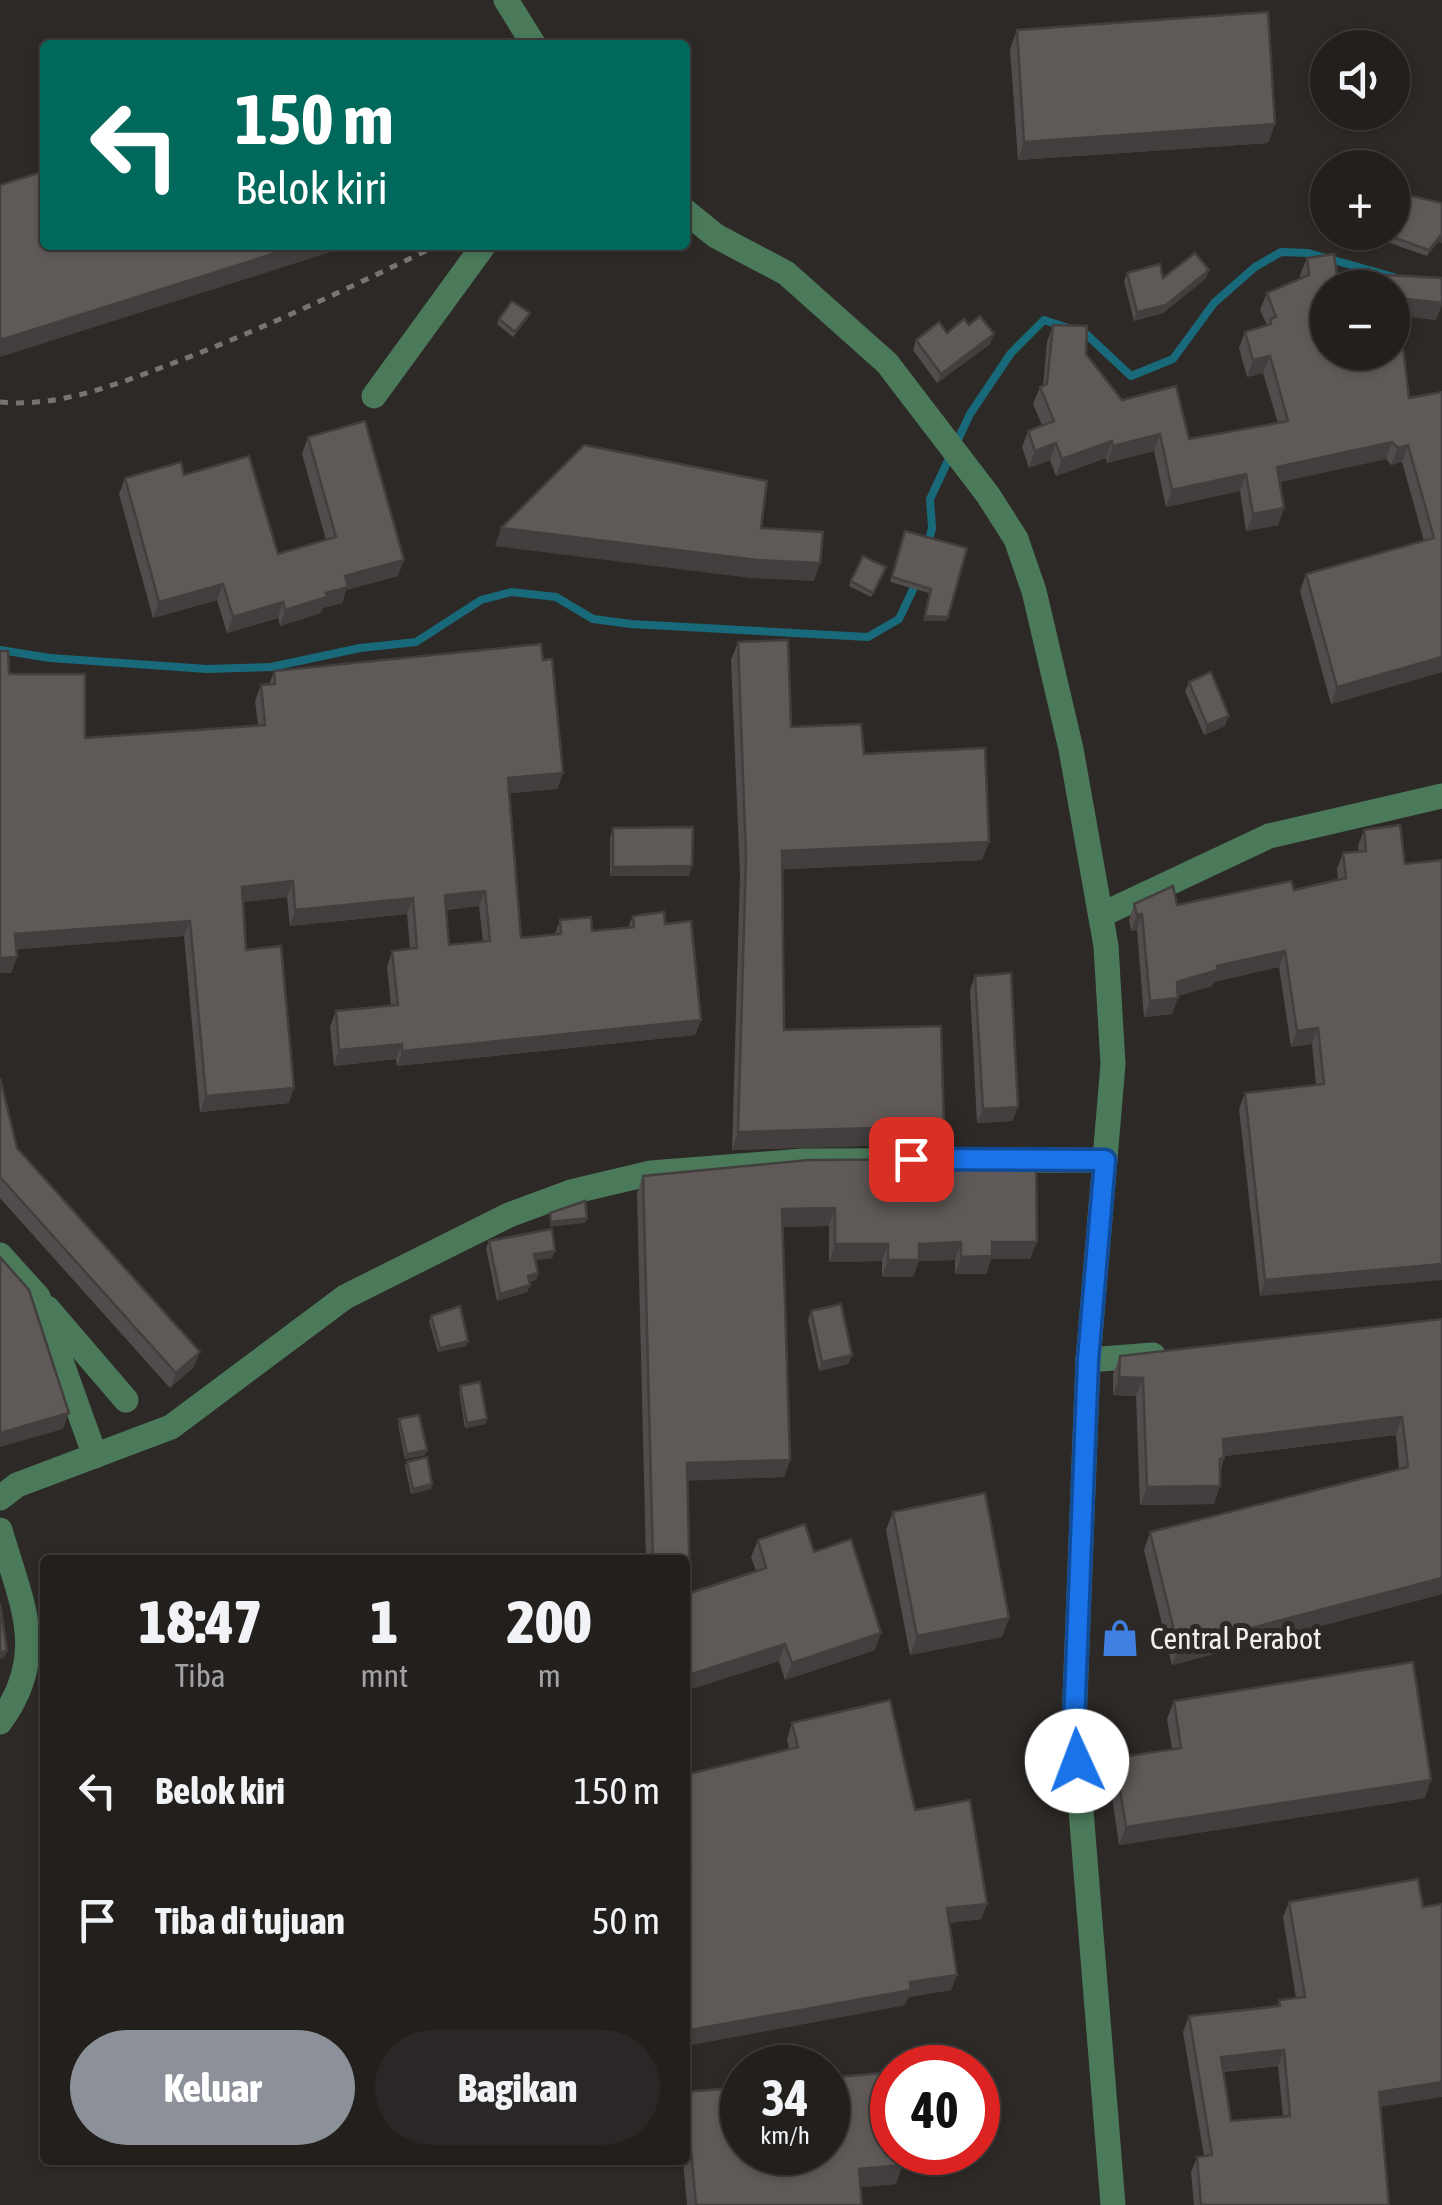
<!DOCTYPE html>
<html lang="id">
<meta charset="utf-8">
<style>
body{margin:0;font-family:"Asap Condensed",sans-serif;background:#2a2726;color:#f1f3f6;height:100vh;display:flex;flex-direction:column;font-size:38px;white-space:nowrap}
*{box-sizing:border-box;margin:0}
p{font-size:32px;color:#a2a2a4}
.icon{flex:none;width:55px;height:55px;fill:none;stroke:currentColor;stroke-width:2;stroke-linecap:round;stroke-linejoin:round}
.map{position:relative;flex:1;overflow:hidden}
.panel{position:absolute;left:40px;top:1555px;width:650px;height:610px;display:flex;flex-direction:column;background:#221f1d;border-radius:10px;box-shadow:0 2px 8px #0004,0 0 0 2px #3f3d3b}
.panel>*{flex:none}
.hud{position:absolute;left:40px;top:40px;width:650px;height:210px;border-radius:10px;box-shadow:0 2px 8px #0004,0 0 0 2px #3f3d3b;background:#00695c;color:#fff;overflow:hidden}
.buttons{position:absolute;left:1310px;top:30px;display:grid;gap:20px}
.buttons a{display:grid;place-items:center;width:100px;height:100px;border-radius:50%;background:#221f1d;box-shadow:0 2px 8px #0004,0 0 0 2px #3f3d3b;font-size:50px}
.speed{position:absolute;left:720px;top:2045px;display:flex;gap:20px;font-size:50px;font-weight:700;text-align:center}
.speed>*{display:grid;place-content:center;width:130px;height:130px;border-radius:50%;background:#221f1d;box-shadow:0 2px 8px #0004,0 0 0 2px #3f3d3b;line-height:1}
.speed small{font-size:25px;font-weight:400}
.speed .limit{border:15px solid #d22;background:#fff;color:#111}
.pin{position:absolute;display:grid;place-items:center;width:85px;height:85px;color:#fff;margin:-42px;border-radius:20px;box-shadow:0 5px 15px #0006}
.me{position:absolute;width:110px;margin:-55px;rotate:358deg;stroke-linejoin:round;filter:drop-shadow(0 0 8px #0008)}
.turn{display:flex;align-items:center;gap:35px;height:210px;padding:0 30px;font-size:45px}
.turn .icon{width:130px;height:130px;stroke-width:2.5}
.turn b{display:block;font-size:70px;line-height:85px}
.eta{display:flex;justify-content:space-evenly;align-items:center;height:170px;text-align:center}
.eta b{font-size:60px;font-weight:800;line-height:70px}
.primary-button{display:flex;gap:20px;margin-top:auto;padding:20px 30px}
.primary-button a{flex:1;height:115px;border-radius:60px;background:#8c9099;color:#fff;font-size:40px;font-weight:800;line-height:115px;text-align:center}
.primary-button a+a{background:#2a2726;color:#f1f3f6}
ul{padding:0;list-style:none}
li{display:flex;align-items:center;gap:30px;height:130px;padding:0 30px}
li div{flex:1}
li b{display:block;font-size:38px}
li em{font-style:normal}
.map>svg:first-child{display:block}
.lines{fill:none;stroke-linecap:round;stroke-linejoin:round}
.stream{stroke:#186a7a;stroke-width:8}
.path{stroke:#777472;stroke-width:5;stroke-dasharray:8 8;stroke-linecap:butt}
.minor{stroke:#4b7a5b;stroke-width:25}
.wall{fill:#524d4c;fill-rule:evenodd}
.shaded-wall{fill:#423f3e}
.building{fill:#5f5a58;stroke:#423f3e;stroke-width:2.5;fill-rule:evenodd}
.route-casing{stroke:#114b97;stroke-width:25}
.route{stroke:#1a73e8;stroke-width:18}
.labels{text-anchor:middle;dominant-baseline:central;stroke-width:10;stroke-linejoin:round;paint-order:stroke}
.poi-label{font-size:30px;fill:#f2f0ee;stroke:#2d2927;text-anchor:start}
</style>
<div class="map">
<svg width="1442" height="2205" viewBox="0 0 1442 2205">
<rect width="100%" height="100%" fill="#2d2927"/>
<g class="lines">
<!-- stream -->
<g class="stream">
<path d="M928 544 932 528 930 499 970 414 1011 353 1044 320 1086 334 1131 376 1173 359 1214 303 1255 267 1281 252 1308 253 1394 277"/>
<path d="M0 650 50 658 207 669 271 667 360 648 416 642 481 600 511 592 556 597 593 619 631 624 868 637 899 619 917 581"/>
</g>
<!-- path -->
<path class="path" d="M0 402C59 408 117 384 171 364 263 329 349 288 438 245"/>
<!-- minor -->
<g class="minor">
<path d="M506 0 534 45"/>
<path d="M685 211 716 236 786 273 887 363 988 495 1016 539 1034 591 1071 749 1106 946 1113 1064 1088 1360 1074 1724 1113 2205"/>
<path d="M374 396 484 245"/>
<path d="M1101 915 1269 836 1442 796"/>
<path d="M0 1255 38 1297 95 1456"/>
<path d="M47 1308 126 1400"/>
<path d="M1088 1360 1153 1355"/>
<path d="M0 1498 17 1485 171 1427 345 1297 509 1215 571 1192 651 1173 802 1161 1105 1160"/>
<path d="M0 1530C21 1603 50 1654 0 1722"/>
</g>
</g>
<!-- wall -->
<g class="wall">
<path d="M1017 30 1275 124 1268 143 1018 160 1010 49Z"/>
<path d="M1442 203V243L1438 242 1427 256 1381 240 1383 232Z"/>
<path d="M1307 258 1337 276 1370 274 1436 320 1399 315 1409 398 1442 392V672L1331 704 1300 591 1306 574 1424 541 1402 462 1391 465 1386 459 1280 482 1284 508 1278 525 1246 531 1240 491 1166 507 1154 451 1107 463 1106 458 1056 476 1050 460 1029 468 1022 447 1028 431 1042 425 1033 404 1040 387 1043 386 1047 342 1053 325 1086 354 1122 400 1189 439 1278 423 1263 373 1247 377 1239 348 1245 332 1267 325 1260 310 1267 293 1301 279 1300 275Z"/>
<path d="M1209 270 1206 278 1163 313 1134 321 1124 281 1127 273 1163 278Z"/>
<path d="M530 313 528 318 513 337 497 324 499 319Z"/>
<path d="M947 333 990 344 937 383 913 350 916 340Z"/>
<path d="M308 437 398 576 346 590 342 603 323 608 321 613 280 626 278 618 227 633 217 600 153 618 119 494 125 478 184 475 278 554 326 540 302 454Z"/>
<path d="M905 531 946 621H923L929 593 890 582Z"/>
<path d="M885 572 871 597 849 586 851 581Z"/>
<path d="M738 642 791 727 864 754 989 842 982 860 782 869 784 1030 944 1126 937 1144 732 1150 740 875 731 660Z"/>
<path d="M0 651 9 674 85 738 258 725 255 701 261 685H269L274 671 543 660 563 773 557 789 510 793 521 938 555 934 560 920 592 931 628 927 633 916 665 924 701 1020 695 1035 397 1066 396 1059 334 1066 330 1027 336 1011 391 1006 387 967 392 951 410 949 407 914 290 926 287 897 243 902 246 950 289 1103 200 1112 184 936 16 949 17 957 11 973H0ZM479 906 483 942 449 945 446 910Z"/>
<path d="M1189 682 1225 726 1204 735 1185 691Z"/>
<path d="M613 828 689 876H610V837Z"/>
<path d="M1364 830 1405 864 1442 860 1260 1296 1239 1109 1245 1093 1316 1085 1312 1044 1291 1047 1279 967 1214 982 1212 986 1178 996 1172 1014 1144 1017 1137 930 1131 931 1129 920 1134 904 1177 905 1294 890 1338 879 1337 869 1343 853 1359 851 1358 846Z"/>
<path d="M975 976 1018 1107 1012 1121 977 1123 970 990Z"/>
<path d="M0 1078 17 1148 194 1367 170 1388 0 1198Z"/>
<path d="M809 1160 1030 1259H991L986 1274H955V1260L919 1261 913 1277H882V1261L829 1262V1226L783 1227 790 1460 784 1477 687 1480 690 1593 756 1571 751 1557 758 1540 814 1552 875 1650 785 1680 779 1661 685 1691V1560H646L637 1193 643 1176Z"/>
<path d="M489 1241 555 1251 552 1258 535 1260 538 1273 536 1280 529 1282 527 1292 497 1301 486 1248Z"/>
<path d="M811 1311 852 1355 848 1364 819 1371 808 1320Z"/>
<path d="M431 1316 466 1346 438 1352 429 1321Z"/>
<path d="M1442 1319V1594L1172 1665 1144 1550 1150 1532 1399 1470 1396 1435 1224 1456 1214 1504 1140 1505 1136 1396 1113 1395V1374L1120 1356Z"/>
<path d="M460 1386 486 1424 465 1428 459 1391Z"/>
<path d="M399 1419 425 1455 405 1459 398 1424Z"/>
<path d="M407 1462 432 1484 431 1489 411 1494 405 1466Z"/>
<path d="M893 1512 1009 1618 1002 1637 910 1655 886 1530Z"/>
<path d="M1174 1701 1425 1798 1119 1845 1109 1776 1115 1758 1172 1749 1167 1719Z"/>
<path d="M792 1723 915 1810 987 1904 981 1919 949 1923 957 1975 951 1990 908 1997 905 2005 685 2046V1775L789 1749 787 1739Z"/>
<path d="M1289 1902 1380 2107 1389 2205H1194L1191 2172 1197 2157 1204 2156 1183 2032 1189 2016 1277 2007 1279 2000 1296 1998 1283 1917ZM1278 2066 1283 2117 1231 2121 1223 2072Z"/>
<path d="M685 2094 896 2184 860 2187 862 2205H687L683 2160H685Z"/>
</g>
<!-- shaded-wall -->
<g class="shaded-wall">
<path d="M1275 124 1268 143 1018 160 1024 142Z"/>
<path d="M1440 236H1442V243L1438 242 1427 256 1429 250Z"/>
<path d="M301 245H353L0 357V340Z"/>
<path d="M1209 270 1206 278 1163 313 1134 321 1137 312Z"/>
<path d="M1397 298 1442 303V305L1436 320 1392 315Z"/>
<path d="M994 334 990 344 937 383 941 374Z"/>
<path d="M1270 356 1263 373 1247 377 1253 360Z"/>
<path d="M1160 434 1154 451 1107 463 1113 446Z"/>
<path d="M1112 441 1106 458 1056 476 1062 459Z"/>
<path d="M1392 442 1386 459 1271 484 1277 467Z"/>
<path d="M1056 443 1050 460 1029 468 1035 451Z"/>
<path d="M1408 445 1402 462 1391 465 1398 448Z"/>
<path d="M1246 474 1240 491 1166 507 1172 490Z"/>
<path d="M1284 508 1278 525 1246 531 1253 514Z"/>
<path d="M501 528 820 563 814 581 750 578 495 546Z"/>
<path d="M404 560 398 576 346 590 342 603 323 608 321 613 280 626 285 610 326 593 345 576Z"/>
<path d="M223 584 217 600 153 618 159 602Z"/>
<path d="M283 602 278 618 227 633 233 617Z"/>
<path d="M925 616 948 617 946 621H923Z"/>
<path d="M1442 657V672L1331 704 1337 687Z"/>
<path d="M1229 716 1225 726 1204 735 1207 725Z"/>
<path d="M563 773 557 789 503 794 508 778Z"/>
<path d="M989 842 982 860 775 870 782 851Z"/>
<path d="M692 866 689 876H610L613 867Z"/>
<path d="M293 881 287 897 236 903 242 887Z"/>
<path d="M485 891 479 906 439 910 445 895Z"/>
<path d="M413 898 407 914 290 926 295 910Z"/>
<path d="M1142 914 1137 930 1131 931 1137 915Z"/>
<path d="M190 921 184 936 10 950 15 934Z"/>
<path d="M1285 951 1279 967 1214 982 1212 986 1171 998 1177 982 1217 966Z"/>
<path d="M17 957 11 973H0V958Z"/>
<path d="M1178 998 1172 1014 1144 1017 1150 1001Z"/>
<path d="M701 1020 695 1035 397 1066 402 1051Z"/>
<path d="M1318 1028 1312 1044 1291 1047 1297 1031Z"/>
<path d="M402 1044 396 1059 334 1066 339 1050Z"/>
<path d="M294 1088 289 1103 200 1112 206 1096Z"/>
<path d="M1018 1107 1012 1121 977 1123 983 1109Z"/>
<path d="M944 1126 937 1144 732 1150 738 1132Z"/>
<path d="M835 1208 829 1226 776 1227 782 1209Z"/>
<path d="M587 1218 585 1223 549 1227 551 1222Z"/>
<path d="M961 1242 955 1260 919 1261 913 1277H882L888 1260 919 1244Z"/>
<path d="M992 1242H1037L1030 1259H991L986 1274H955L961 1257Z"/>
<path d="M835 1244H888L882 1261 829 1262Z"/>
<path d="M555 1251 552 1258 531 1261 534 1254Z"/>
<path d="M1442 1264V1280L1260 1296 1265 1280Z"/>
<path d="M538 1273 536 1280 526 1282 528 1276Z"/>
<path d="M530 1285 527 1292 497 1301 500 1294Z"/>
<path d="M468 1341 466 1346 438 1352 440 1348Z"/>
<path d="M200 1352 194 1367 170 1388 176 1373Z"/>
<path d="M852 1355 848 1364 819 1371 822 1362Z"/>
<path d="M1119 1377 1143 1378 1136 1396 1113 1395Z"/>
<path d="M69 1413 63 1429 0 1447V1433Z"/>
<path d="M1402 1417 1396 1435 1217 1457 1223 1439Z"/>
<path d="M487 1419 486 1424 465 1428 467 1423Z"/>
<path d="M427 1450 425 1455 405 1459 407 1454Z"/>
<path d="M790 1460 784 1477 681 1481 687 1463Z"/>
<path d="M432 1484 431 1489 411 1494 413 1489Z"/>
<path d="M1220 1486 1214 1504 1140 1505 1147 1487Z"/>
<path d="M1442 1578V1594L1172 1665 1178 1647Z"/>
<path d="M1009 1618 1002 1637 910 1655 917 1636Z"/>
<path d="M881 1633 875 1650 785 1680 792 1663Z"/>
<path d="M785 1644 779 1661 685 1691V1676Z"/>
<path d="M7 1651 4 1658 0 1659V1652Z"/>
<path d="M1431 1780 1425 1798 1119 1845 1126 1827Z"/>
<path d="M987 1904 981 1919 942 1924 947 1908Z"/>
<path d="M957 1975 951 1990 908 1997 905 2005 685 2046 690 2030 910 1982Z"/>
<path d="M1284 2050 1278 2066 1215 2072 1221 2057Z"/>
<path d="M1442 2082V2097L1373 2108 1379 2092Z"/>
<path d="M903 2165 896 2184 852 2188 859 2169Z"/>
</g>
<!-- building -->
<g class="building">
<path d="M1268 12 1275 124 1024 142 1017 30Z"/>
<path d="M45 171V245H301L0 340V185Z"/>
<path d="M1394 192 1442 203V236H1440L1429 250 1384 234 1392 232V199Z"/>
<path d="M1195 253 1209 270 1166 305 1137 312 1127 273 1160 264 1163 278Z"/>
<path d="M1334 254 1337 276 1369 269 1370 274 1442 278V303L1397 298 1409 398 1442 392V657L1337 687 1306 574 1434 538 1408 445 1398 448 1392 442 1277 467 1284 508 1253 514 1246 474 1172 490 1160 434 1113 446 1112 441 1062 459 1056 443 1035 451 1028 431 1054 421 1040 387 1047 384 1053 325 1087 326 1086 354 1122 400 1176 386 1189 439 1288 421 1270 356 1253 360 1245 332 1271 324 1270 319 1276 317 1267 293 1309 275 1307 258ZM1328 288H1392V352H1328Z"/>
<path d="M512 301 530 313 515 332 499 319Z"/>
<path d="M980 316 994 334 941 374 916 340 939 322 947 333 964 319 969 325Z"/>
<path d="M365 421 404 560 345 576 348 587 326 593 327 597 285 610 283 602 233 617 223 584 159 602 125 478 181 462 184 475 249 456 278 554 336 537 308 437Z"/>
<path d="M584 445 767 481 761 528 823 532 820 563 757 560 501 528Z"/>
<path d="M905 531 967 548 948 617 925 616 931 589 892 577Z"/>
<path d="M863 556 886 567 873 593 851 581Z"/>
<path d="M788 640 791 727 861 724 864 754 985 748 989 842 782 851 784 1030 941 1026 944 1126 738 1132 746 857 738 642Z"/>
<path d="M541 644 543 660 552 659 563 773 508 778 521 938 561 934 560 920 591 917 592 931 634 927 633 916 664 912 665 924 691 921 701 1020 402 1051V1044L339 1050 336 1011 398 1005 392 951 417 948 413 898 295 910 293 881 242 887 246 950 281 946 294 1088 206 1096 190 921 15 934 17 957 0 958V651H8L9 674H85V738L265 725 261 685 275 684 274 671ZM485 891 490 941 449 945 445 895Z"/>
<path d="M1211 672 1229 716 1207 725 1189 682Z"/>
<path d="M1400 825 1405 864 1442 860V1264L1265 1280 1245 1093 1324 1084 1318 1028 1297 1031 1285 951 1217 966 1218 970 1177 982 1178 998 1150 1001 1142 914 1137 915 1134 904 1173 886 1177 905 1291 881 1294 890 1346 878 1343 853 1366 851 1364 830Z"/>
<path d="M693 827 692 866 613 867V828Z"/>
<path d="M1011 973 1018 1107 983 1109 975 976Z"/>
<path d="M0 1078 17 1148 200 1352 176 1373 0 1177Z"/>
<path d="M1036 1159 1037 1242H992V1256L961 1257V1242L919 1244V1260H888V1244H835V1208L782 1209 790 1460 687 1463 690 1593 766 1568 758 1540 805 1524 814 1552 851 1539 881 1633 792 1663 785 1644 685 1676V1560H653L643 1176 809 1160Z"/>
<path d="M585 1201 587 1218 551 1222 550 1213Z"/>
<path d="M552 1229 555 1251 534 1254 538 1273 528 1276 530 1285 500 1294 489 1241Z"/>
<path d="M0 1257 29 1290 69 1413 0 1433Z"/>
<path d="M841 1304 852 1355 822 1362 811 1311Z"/>
<path d="M460 1306 468 1341 440 1348 431 1316Z"/>
<path d="M1442 1319V1578L1178 1647 1150 1532 1408 1467 1402 1417 1223 1439 1224 1458 1220 1459V1486L1147 1487 1143 1378 1119 1377 1120 1356Z"/>
<path d="M480 1382 487 1419 467 1423 460 1386Z"/>
<path d="M419 1415 427 1450 407 1454 399 1419Z"/>
<path d="M427 1457 432 1484 413 1489 407 1462Z"/>
<path d="M985 1493 1009 1618 917 1636 893 1512Z"/>
<path d="M0 1604 7 1651 0 1652Z"/>
<path d="M1413 1662 1431 1780 1126 1827 1115 1758 1181 1748 1174 1701Z"/>
<path d="M890 1700 915 1810 970 1800 987 1904 947 1908 957 1975 910 1982 911 1990 690 2030 685 1998V1869L691 1867 685 1843V1775L798 1747 792 1723Z"/>
<path d="M1418 1879 1423 1907 1442 1904V2082L1379 2092 1389 2205H1201L1197 2157 1212 2155 1189 2016 1280 2006 1279 2000 1305 1997 1289 1902ZM1284 2050 1290 2116 1231 2121 1221 2057Z"/>
<path d="M892 2072V2152H902L903 2165 859 2169 862 2205H696L686 2092 742 2087V2152H828V2078Z"/>
</g>
<g class="lines">
<!-- route casing -->
<g class="route-casing">
<path id="route" d="M911 1159 1105 1160 1088 1360 1074 1724 1077 1761"/>
</g>
<!-- route -->
<use href="#route" class="route"/>
</g>
<!-- icons -->
<defs>
<g id="shop-bare" transform="scale(3)"><path d="M-5-2.5h2.3a2.7 3.5 0 0 1 5.4 0H5L5.5 6h-11ZM-1.5-2.5h3a1.5 2.3 0 0 0-3 0Z" fill="#3f7fe0" stroke="#2d2927" stroke-width="2.5" paint-order="stroke"/></g>
</defs>
<g fill-rule="evenodd">
<use href="#shop-bare" x="1120" y="1638"/>
</g>
<g class="labels">
<!-- poi labels -->
<g class="poi-label">
<text x="1150" y="1638">Central Perabot</text>
</g>
</g>
</svg>
<div class="buttons">
<a><svg class="icon" aria-label="sound" viewBox="0 0 24 24"><path d="M4 9h4l5-4v14l-5-4H4zM17 9q2 3 0 6"/></svg></a>
<a>+</a>
<a>−</a>
</div>
<div class="speed"><div>34<small>km/h</small></div><div class="limit">40</div></div>
<div class="pin" style="left:911px;top:1159px;background:#d93025"><svg class="icon" aria-label="arrive" viewBox="0 0 24 24"><path d="M6 21V4h12l-3 4 3 4H6"/></svg></div>
<svg class="me" style="left:1077px;top:1761px" viewBox="-20 -20 40 40"><circle r="19" fill="#fff"/><path d="M0-13L10 11 0 6-10 11z" fill="#1a73e8"/></svg>
<div class="hud">
<div class="turn"><svg class="icon" aria-label="left" viewBox="0 0 24 24"><path d="M17 20v-9H6M10 6l-5 5 5 5"/></svg><div><b>150 m</b>Belok kiri</div></div>
</div>
<section class="panel">
<div class="eta">
<div><b>18:47</b><p>Tiba</p></div>
<div><b>1</b><p>mnt</p></div>
<div><b>200</b><p>m</p></div>
</div>
<ul>
<li><svg class="icon" aria-label="left" viewBox="0 0 24 24"><path d="M17 20v-9H6M10 6l-5 5 5 5"/></svg><div><b>Belok kiri</b></div><em>150 m</em></li>
<li><svg class="icon" aria-label="arrive" viewBox="0 0 24 24"><path d="M6 21V4h12l-3 4 3 4H6"/></svg><div><b>Tiba di tujuan</b></div><em>50 m</em></li>
</ul>
<div class="primary-button"><a>Keluar</a><a>Bagikan</a></div>
</section>
</div>
